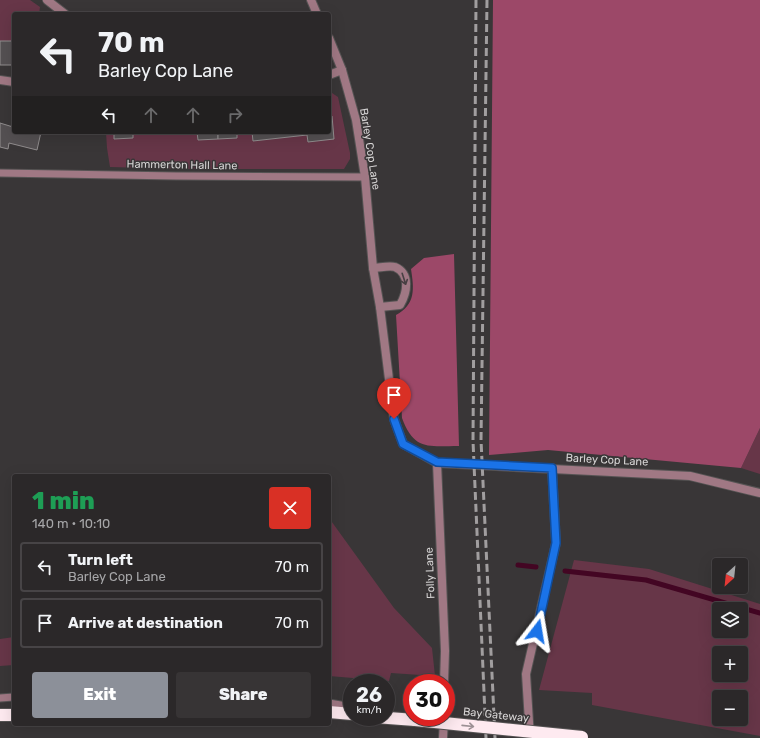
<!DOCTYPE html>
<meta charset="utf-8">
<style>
body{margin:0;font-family:Rubik,sans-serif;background:#373435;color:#f1f3f6;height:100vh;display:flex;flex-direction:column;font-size:15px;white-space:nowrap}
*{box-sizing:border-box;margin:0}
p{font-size:13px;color:#a6a6a8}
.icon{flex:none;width:22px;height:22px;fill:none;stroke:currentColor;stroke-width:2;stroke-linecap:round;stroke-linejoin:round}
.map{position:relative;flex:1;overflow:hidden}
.drawer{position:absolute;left:12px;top:474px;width:319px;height:252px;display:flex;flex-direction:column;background:#2b2829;border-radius:4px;box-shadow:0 4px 16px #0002,0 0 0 1px #474446}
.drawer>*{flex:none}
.banner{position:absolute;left:12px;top:12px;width:319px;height:122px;border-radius:4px;box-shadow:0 4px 16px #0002,0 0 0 1px #474446;background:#2b2829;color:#f1f3f6;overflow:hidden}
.needle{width:26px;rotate:207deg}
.fabs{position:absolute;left:712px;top:558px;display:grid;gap:8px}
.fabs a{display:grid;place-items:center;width:36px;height:36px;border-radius:4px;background:#2b2829;box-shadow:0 4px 16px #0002,0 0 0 1px #474446;font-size:20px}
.speed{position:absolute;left:343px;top:674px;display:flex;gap:8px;font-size:20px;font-weight:700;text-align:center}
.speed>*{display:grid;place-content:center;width:52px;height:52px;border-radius:50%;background:#2b2829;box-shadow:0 4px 16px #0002,0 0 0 1px #474446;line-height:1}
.speed small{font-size:10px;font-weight:400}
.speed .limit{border:6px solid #d22;background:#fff;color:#111}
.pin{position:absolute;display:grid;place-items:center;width:34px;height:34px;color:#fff;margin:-41px -17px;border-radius:50% 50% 50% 0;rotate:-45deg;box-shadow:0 0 4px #0007}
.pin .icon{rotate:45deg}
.me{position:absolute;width:44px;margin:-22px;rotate:14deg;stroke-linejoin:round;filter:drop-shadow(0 0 3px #0008)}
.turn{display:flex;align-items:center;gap:14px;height:84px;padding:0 20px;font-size:18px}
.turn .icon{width:52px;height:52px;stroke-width:2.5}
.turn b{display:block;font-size:28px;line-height:34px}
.lanes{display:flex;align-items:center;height:38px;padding:0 20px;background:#0003;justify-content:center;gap:20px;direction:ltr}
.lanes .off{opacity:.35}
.round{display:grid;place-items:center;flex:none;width:42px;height:42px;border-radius:4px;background:#373435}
.headline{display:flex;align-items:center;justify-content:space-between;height:68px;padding:0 20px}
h1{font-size:24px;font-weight:800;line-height:30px;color:#1e9e55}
.cta{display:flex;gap:8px;margin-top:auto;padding:8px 20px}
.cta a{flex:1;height:46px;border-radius:4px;background:#8c9099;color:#fff;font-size:16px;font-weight:800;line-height:46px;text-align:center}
.cta a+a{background:#373435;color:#f1f3f6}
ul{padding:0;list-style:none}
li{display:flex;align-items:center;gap:12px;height:50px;margin:0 8px 6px;padding:0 12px;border:2px solid #474446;border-radius:4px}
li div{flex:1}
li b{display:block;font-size:15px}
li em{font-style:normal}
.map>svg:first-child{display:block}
.green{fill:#673648;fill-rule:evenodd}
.forest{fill:#9c4868}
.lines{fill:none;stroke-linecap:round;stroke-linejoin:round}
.stream{stroke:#430623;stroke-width:5}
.building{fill:#545052;stroke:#918d8e}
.lane-casing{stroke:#555353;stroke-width:9}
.street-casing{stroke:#555353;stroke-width:10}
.highway-casing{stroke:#555353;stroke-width:14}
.lane{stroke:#a07884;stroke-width:7}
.street{stroke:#a07884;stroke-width:8}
.highway{stroke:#feeaf0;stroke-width:12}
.rail{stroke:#a19e9f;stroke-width:3;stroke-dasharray:8 4;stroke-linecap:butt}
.highway-bridge-casing{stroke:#555353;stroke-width:14;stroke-linecap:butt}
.highway-bridge{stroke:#feeaf0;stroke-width:12}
.oneway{stroke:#484043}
.oneway2{stroke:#9c9094}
.route-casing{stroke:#114b97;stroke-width:10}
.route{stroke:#1a73e8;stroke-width:7}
.labels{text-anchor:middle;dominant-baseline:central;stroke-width:3;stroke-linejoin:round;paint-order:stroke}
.street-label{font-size:11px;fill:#d7d5d5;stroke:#393637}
</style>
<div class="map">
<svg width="760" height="738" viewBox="0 0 760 738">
<rect width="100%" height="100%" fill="#393637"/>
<!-- green -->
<g class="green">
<path d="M0 0H30L40 7 39 14H14V41H0Z"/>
<path d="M329 91 338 97 350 153V159L344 169H184L110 167 107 148 106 132H329Z"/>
<path d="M760 428V474L741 468Z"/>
<path d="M329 518 394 608 432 648 435 676 391 673 389 681 329 676Z"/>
<path d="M574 560 649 569 760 604V736L592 705V693L539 690ZM719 609H741V631H719ZM719 653H741V675H719ZM719 697H741V719H719Z"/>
<path d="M14 637V665L0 666V639Z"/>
</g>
<!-- forest -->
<g class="forest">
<path d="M493 0H760V428L741 468 548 450 489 455Z"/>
<path d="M454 254 459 446C429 446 414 451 402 418L396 315C416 304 414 289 411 269L424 258Z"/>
</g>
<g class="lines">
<!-- stream -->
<g class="stream">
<path d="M518 565 536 567"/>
<path d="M565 571 646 580 760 613"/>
</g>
</g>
<!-- building -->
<g class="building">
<rect x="0" y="41" width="14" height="24"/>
<path d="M332 116 334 139 308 142 307 135 253 141 252 132H329V117Z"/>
<path d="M0 123 13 127 14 124V132H41L37 150 9 143 8 149 0 147Z"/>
<path d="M114 132H133V138L114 139Z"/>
<path d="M197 132H218V139L198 140Z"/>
<path d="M218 132H237V138L218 139Z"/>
</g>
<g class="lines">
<!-- lane casing -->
<g class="lane-casing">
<g id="lane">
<path d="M0 173 176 176 365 177"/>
<path d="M0 698 14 697"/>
<path d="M329 703 352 707"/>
</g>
</g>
<!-- street casing -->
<g class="street-casing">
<g id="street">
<path d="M47 0 65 14"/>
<path d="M311 0 317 14"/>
<path d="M329 38 342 70 356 120 365 177 373 268 380 307 394 419 403 444 437 463 690 476 760 493"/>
<path d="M329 75 342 70"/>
<path d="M0 80 14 82"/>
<path d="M373 268C379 268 389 265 395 267 411 274 407 293 400 305L380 307"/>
<path d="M437 463 445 651 444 683"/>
<path d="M443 738 444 719"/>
<path d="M530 738 526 674 556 543 552 468"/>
</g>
</g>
<!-- highway casing -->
<g class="highway-casing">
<g id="highway">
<path d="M329 712 352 714"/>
<path d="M0 715H14"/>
<path d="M375 717 415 720"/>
</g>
</g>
<!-- lane -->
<use href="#lane" class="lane"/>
<!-- street -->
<use href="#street" class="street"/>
<!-- highway -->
<use href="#highway" class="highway"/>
<!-- rail -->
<g class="rail">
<path d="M476 0 473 441 486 738"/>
<path d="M487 0 481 440 495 738"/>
</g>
<!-- highway-bridge casing -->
<g class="highway-bridge-casing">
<path id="highway-bridge" d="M415 720 582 737"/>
</g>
<!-- highway-bridge -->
<use href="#highway-bridge" class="highway-bridge"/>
</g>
<!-- one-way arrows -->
<defs><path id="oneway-shaft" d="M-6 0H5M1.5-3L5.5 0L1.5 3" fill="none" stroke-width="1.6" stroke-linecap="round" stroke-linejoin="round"/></defs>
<use class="oneway" href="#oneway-shaft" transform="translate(404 279) rotate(72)"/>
<use class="oneway2" href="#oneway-shaft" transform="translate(468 726) rotate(6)"/>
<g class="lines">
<!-- route casing -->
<g class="route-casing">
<path id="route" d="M394 419 403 444 437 462 552 468 556 543 537 631"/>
</g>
<!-- route -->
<use href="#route" class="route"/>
</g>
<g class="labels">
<!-- street labels -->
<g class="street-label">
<text transform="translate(370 149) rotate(81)">Barley Cop Lane</text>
<text transform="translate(182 165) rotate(1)">Hammerton Hall Lane</text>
<text transform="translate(607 460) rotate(3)">Barley Cop Lane</text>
<text transform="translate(430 573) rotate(-92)">Folly Lane</text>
<text transform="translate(496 715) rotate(6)">Bay Gateway</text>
</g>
</g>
</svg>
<div class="fabs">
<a><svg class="needle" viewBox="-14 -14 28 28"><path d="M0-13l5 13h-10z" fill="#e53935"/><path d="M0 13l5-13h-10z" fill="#a6a6a8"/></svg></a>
<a><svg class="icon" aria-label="layers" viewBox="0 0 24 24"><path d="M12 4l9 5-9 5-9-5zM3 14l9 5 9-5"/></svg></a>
<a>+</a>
<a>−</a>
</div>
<div class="speed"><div>26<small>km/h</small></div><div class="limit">30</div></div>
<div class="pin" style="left:394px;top:419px;background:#d93025"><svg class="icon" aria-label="arrive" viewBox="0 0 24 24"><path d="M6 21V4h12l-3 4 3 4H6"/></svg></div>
<svg class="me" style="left:537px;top:631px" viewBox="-20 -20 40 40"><path d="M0-17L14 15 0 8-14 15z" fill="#1a73e8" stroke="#fff" stroke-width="4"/></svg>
<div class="banner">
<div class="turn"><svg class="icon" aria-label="left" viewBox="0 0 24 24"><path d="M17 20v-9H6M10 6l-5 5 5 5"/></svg><div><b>70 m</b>Barley Cop Lane</div></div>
<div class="lanes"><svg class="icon" aria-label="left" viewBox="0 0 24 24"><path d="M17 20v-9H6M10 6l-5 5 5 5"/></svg><svg class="icon off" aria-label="ahead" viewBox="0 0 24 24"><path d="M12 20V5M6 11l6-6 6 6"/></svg><svg class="icon off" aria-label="ahead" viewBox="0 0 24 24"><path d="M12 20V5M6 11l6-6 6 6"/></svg><svg class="icon off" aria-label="right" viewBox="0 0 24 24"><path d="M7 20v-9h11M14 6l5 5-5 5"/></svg></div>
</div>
<section class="drawer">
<div class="headline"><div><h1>1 min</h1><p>140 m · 10:10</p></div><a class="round" style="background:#d93025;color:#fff"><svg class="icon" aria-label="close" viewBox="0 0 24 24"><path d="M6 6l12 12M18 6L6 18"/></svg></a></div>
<ul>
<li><svg class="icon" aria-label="left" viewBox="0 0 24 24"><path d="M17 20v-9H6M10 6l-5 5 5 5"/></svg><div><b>Turn left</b><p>Barley Cop Lane</p></div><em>70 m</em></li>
<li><svg class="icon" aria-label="arrive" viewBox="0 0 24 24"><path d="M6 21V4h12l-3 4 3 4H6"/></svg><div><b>Arrive at destination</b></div><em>70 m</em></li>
</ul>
<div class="cta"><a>Exit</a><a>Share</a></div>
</section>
</div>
